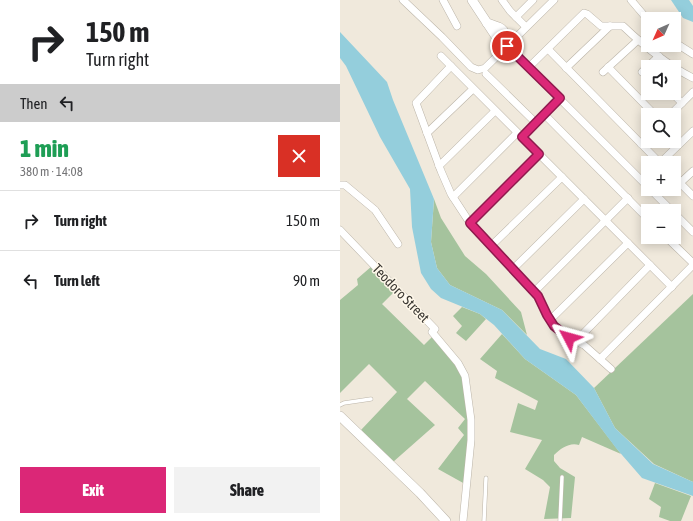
<!DOCTYPE html>
<meta charset="utf-8">
<style>
body{margin:0;font-family:"Asap Condensed",sans-serif;background:#f2f2f2;color:#202124;height:100vh;display:flex;flex-direction:column;font-size:15px;white-space:nowrap}
*{box-sizing:border-box;margin:0}
p{font-size:13px;color:#757577}
.icon{flex:none;width:22px;height:22px;fill:none;stroke:currentColor;stroke-width:2;stroke-linecap:round;stroke-linejoin:round}
.map{position:relative;flex:1;overflow:hidden}
.sheet{display:flex;flex-direction:column;background:#fff;width:340px}
.sheet>*{flex:none}
.guide{background:#fff;color:#202124;overflow:hidden}
.needle{width:26px;rotate:225deg}
.controls{position:absolute;left:301px;top:12px;display:grid;gap:8px}
.controls a{display:grid;place-items:center;width:40px;height:40px;border-radius:0px;background:#fff;box-shadow:0 2px 10px #0003;font-size:20px}
.pin{position:absolute;display:grid;place-items:center;width:34px;height:34px;color:#fff;margin:-17px;border:2px solid #fff;border-radius:50%;box-shadow:0 1px 4px #0007}
.me{position:absolute;width:44px;margin:-22px;rotate:309deg;stroke-linejoin:round;filter:drop-shadow(0 0 3px #0008)}
.turn{display:flex;align-items:center;gap:14px;height:84px;padding:0 20px;font-size:18px}
.turn .icon{width:52px;height:52px;stroke-width:2.5}
.turn b{display:block;font-size:28px;line-height:34px}
.then{display:flex;align-items:center;height:38px;padding:0 20px;background:#0003;gap:8px;font-size:15px}
.round{display:grid;place-items:center;flex:none;width:42px;height:42px;border-radius:0px;background:#f2f2f2}
.head{display:flex;align-items:center;justify-content:space-between;height:68px;padding:0 20px}
h1{font-size:24px;font-weight:800;line-height:30px;color:#1e9e55}
.cta{display:flex;gap:8px;margin-top:auto;padding:8px 20px}
.cta a{flex:1;height:46px;border-radius:0px;background:#db2777;color:#fff;font-size:16px;font-weight:800;line-height:46px;text-align:center}
.cta a+a{background:#f2f2f2;color:#202124}
ul{padding:0;list-style:none}
li{display:flex;align-items:center;gap:12px;height:60px;padding:0 20px;border-top:1px solid #e0e0e0}
li div{flex:1}
li b{display:block;font-size:15px}
li em{font-style:normal}
main{display:flex;flex:1;min-height:0}
.map>svg:first-child{display:block}
.green{fill:#a5c39d}
.water{fill:#94cedc}
.lines{fill:none;stroke-linecap:round;stroke-linejoin:round}
.lane-casing{stroke:#bcb5a9;stroke-width:4.5}
.street-casing{stroke:#bcb5a9;stroke-width:8}
.secondary-casing{stroke:#bcb5a9;stroke-width:10}
.lane{stroke:#fff;stroke-width:3.5}
.street{stroke:#fff;stroke-width:7}
.secondary{stroke:#fff;stroke-width:9}
.route-casing{stroke:#8e194d;stroke-width:10}
.route{stroke:#db2777;stroke-width:7}
.labels{text-anchor:middle;dominant-baseline:central;stroke-width:3;stroke-linejoin:round;paint-order:stroke}
.street-label{font-size:14px;fill:#3a3732;stroke:#fef7e9}
</style>
<main>
<section class="sheet">
<div class="guide">
<div class="turn"><svg class="icon" aria-label="right" viewBox="0 0 24 24"><path d="M7 20v-9h11M14 6l5 5-5 5"/></svg><div><b>150 m</b>Turn right</div></div>
<div class="then">Then<svg class="icon" aria-label="left" viewBox="0 0 24 24"><path d="M17 20v-9H6M10 6l-5 5 5 5"/></svg></div>
</div>
<div class="head"><div><h1>1 min</h1><p>380 m · 14:08</p></div><a class="round" style="background:#d93025;color:#fff"><svg class="icon" aria-label="close" viewBox="0 0 24 24"><path d="M6 6l12 12M18 6L6 18"/></svg></a></div>
<ul>
<li><svg class="icon" aria-label="right" viewBox="0 0 24 24"><path d="M7 20v-9h11M14 6l5 5-5 5"/></svg><div><b>Turn right</b></div><em>150 m</em></li>
<li><svg class="icon" aria-label="left" viewBox="0 0 24 24"><path d="M17 20v-9H6M10 6l-5 5 5 5"/></svg><div><b>Turn left</b></div><em>90 m</em></li>
</ul>
<div class="cta"><a>Exit</a><a>Share</a></div>
</section>
<div class="map">
<svg width="353" height="521" viewBox="0 0 353 521">
<rect width="100%" height="100%" fill="#f0e9dc"/>
<!-- green -->
<g class="green">
<path d="M94 199 101 218 125 256 146 274 181 312 187 335 162 310 110 285 97 268 91 242Z"/>
<path d="M32 266 56 290 42 304 84 345 92 337 117 365 123 376 129 427 125 484 98 469 124 435 118 428 125 419 85 381 67 399 95 425 53 462 21 430 57 392 29 364 0 393V300L18 285 17 279Z"/>
<path d="M353 294V482L314 464 275 428 254 388Z"/>
<path d="M122 307 140 314 146 319 126 341 116 333 122 326 113 316Z"/>
<path d="M162 334 185 359 236 395 281 454 242 437 239 445C230 442 221 448 214 455V461L220 468 235 477 231 518 204 519 210 487 203 480 185 469 202 440 170 432 178 403 195 410 198 401 155 378 157 371 140 359Z"/>
<path d="M315 483 351 496 341 521H330L319 517 321 507 309 499Z"/>
</g>
<!-- water -->
<g class="water">
<path d="M331 0H349L353 6V22L343 18Z"/>
<path d="M0 32 47 82 53 100 94 199 91 242 97 268 110 285 162 310 200 349 226 359 254 388 275 428 313 464 353 482V496L302 478 276 448 236 395 185 359 154 325 140 314 101 298 91 289 81 273 72 227 70 189 40 137 6 66 0 58Z"/>
</g>
<g class="lines">
<!-- lane casing -->
<g class="lane-casing">
<g id="lane">
<path d="M0 405 4 403 31 399"/>
<path d="M144 521 146 478"/>
<path d="M220 521 222 477"/>
</g>
</g>
<!-- street casing -->
<g class="street-casing">
<g id="street">
<path d="M63 0 102 37 131 67 138 70 145 68 214 0"/>
<path d="M103 0 117 26"/>
<path d="M162 0 170 11 185 26"/>
<path d="M291 0 308 20"/>
<path d="M176 17 193 0"/>
<path d="M334 42 353 54"/>
<path d="M167 46 308 187"/>
<path d="M208 49 320 163 353 131"/>
<path d="M101 56 332 287"/>
<path d="M111 66 76 103 101 171 111 194 128 220 198 296 207 315 214 326 229 338 244 345 271 369"/>
<path d="M189 67 244 13 247 14 261 26H283C304 46 327 65 353 78"/>
<path d="M268 67 315 115"/>
<path d="M226 68 270 26"/>
<path d="M263 72 298 40"/>
<path d="M302 72 319 56"/>
<path d="M146 74 196 123"/>
<path d="M332 93 342 103"/>
<path d="M204 114 308 219"/>
<path d="M330 115 353 92"/>
<path d="M87 133 133 89"/>
<path d="M182 137 220 98"/>
<path d="M301 144 308 137"/>
<path d="M99 166 155 111"/>
<path d="M334 177 353 196"/>
<path d="M340 183 353 171"/>
<path d="M0 185H5L35 210 58 244"/>
<path d="M310 189 332 211"/>
<path d="M113 197 177 133"/>
<path d="M334 213 353 232"/>
<path d="M130 223 199 154"/>
<path d="M0 230 95 329 92 332 118 363 125 376 131 420V440L123 521"/>
<path d="M326 237 353 263"/>
<path d="M151 246 222 177"/>
<path d="M173 269 244 199"/>
<path d="M194 292 288 198"/>
<path d="M210 320 288 243"/>
<path d="M236 341 310 265"/>
<path d="M260 359 353 265"/>
</g>
</g>
<!-- secondary casing -->
<g class="secondary-casing">
<g id="secondary">
<path d="M132 0 155 35 167 46"/>
<path d="M147 23C164 29 165 27 167 46"/>
<path d="M0 416 80 493 106 521"/>
</g>
</g>
<!-- lane -->
<use href="#lane" class="lane"/>
<!-- street -->
<use href="#street" class="street"/>
<!-- secondary -->
<use href="#secondary" class="secondary"/>
</g>
<g class="lines">
<!-- route casing -->
<g class="route-casing">
<path id="route" d="M167 46 220 98 182 137 199 154 130 223 198 296 207 315 214 326 229 338"/>
</g>
<!-- route -->
<use href="#route" class="route"/>
</g>
<g class="labels">
<!-- street labels -->
<g class="street-label">
<text transform="translate(61 293) rotate(46)">Teodoro Street</text>
</g>
</g>
</svg>
<div class="controls">
<a><svg class="needle" viewBox="-14 -14 28 28"><path d="M0-13l5 13h-10z" fill="#e53935"/><path d="M0 13l5-13h-10z" fill="#757577"/></svg></a>
<a><svg class="icon" aria-label="sound" viewBox="0 0 24 24"><path d="M4 9h4l5-4v14l-5-4H4zM17 9q2 3 0 6"/></svg></a>
<a><svg class="icon" aria-label="search" viewBox="0 0 24 24"><circle cx="10" cy="10" r="6"/><path d="M15 15l6 6"/></svg></a>
<a>+</a>
<a>−</a>
</div>
<div class="pin" style="left:167px;top:46px;background:#d93025"><svg class="icon" aria-label="arrive" viewBox="0 0 24 24"><path d="M6 21V4h12l-3 4 3 4H6"/></svg></div>
<svg class="me" style="left:229px;top:338px" viewBox="-20 -20 40 40"><path d="M0-17L14 15 0 8-14 15z" fill="#db2777" stroke="#fff" stroke-width="4"/></svg>
</div>
</main>
